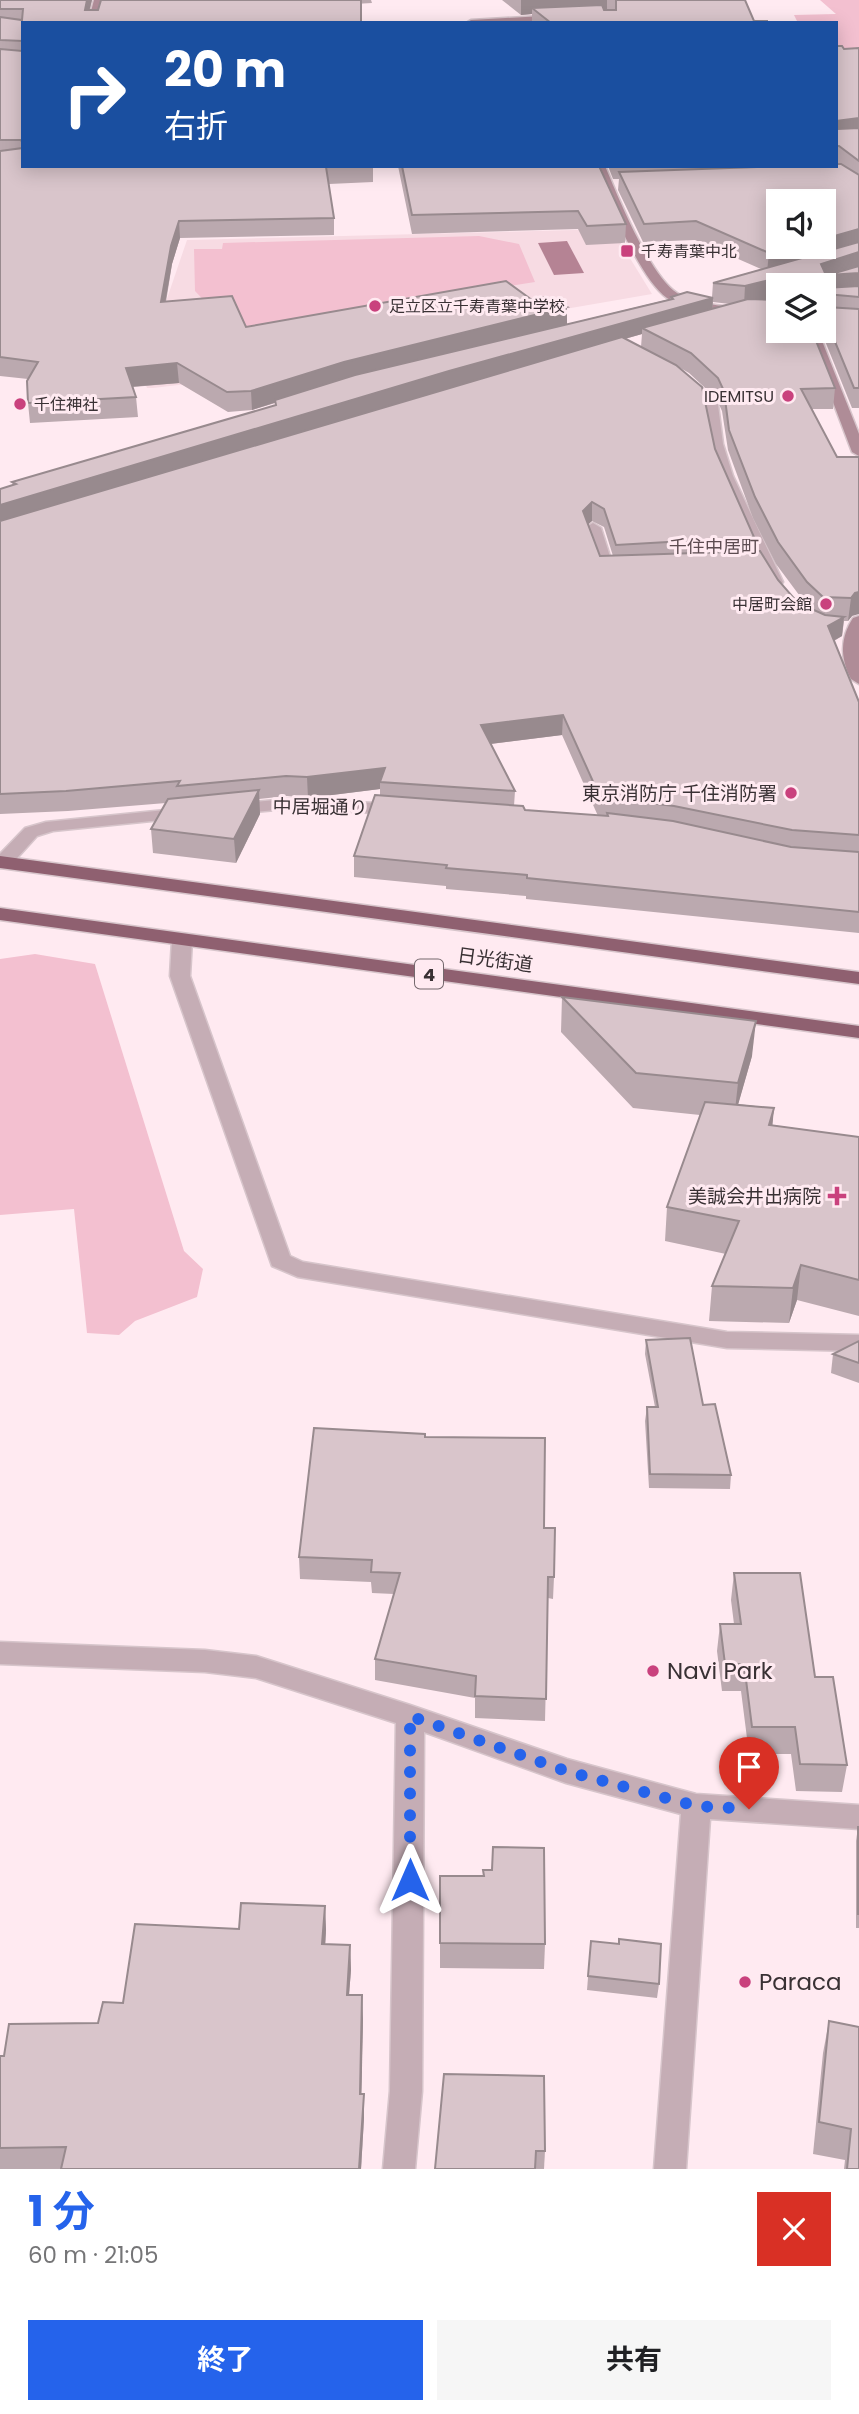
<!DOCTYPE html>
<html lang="ja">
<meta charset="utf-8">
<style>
body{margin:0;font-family:Poppins,"Noto Sans JP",sans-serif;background:#f6f6f6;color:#202124;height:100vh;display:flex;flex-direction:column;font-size:26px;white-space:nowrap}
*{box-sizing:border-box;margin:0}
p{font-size:23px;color:#757577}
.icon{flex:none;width:38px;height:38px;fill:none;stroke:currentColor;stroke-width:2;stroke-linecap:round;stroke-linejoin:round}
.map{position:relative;height:2169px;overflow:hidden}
.side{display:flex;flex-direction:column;background:#fff;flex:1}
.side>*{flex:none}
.banner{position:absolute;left:21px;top:21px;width:817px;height:147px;border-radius:0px;box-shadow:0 4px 18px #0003;background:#1a4fa0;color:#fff;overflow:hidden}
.tools{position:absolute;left:766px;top:189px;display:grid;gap:14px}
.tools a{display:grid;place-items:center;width:70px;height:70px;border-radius:0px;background:#fff;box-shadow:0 4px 18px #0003;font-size:35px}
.pin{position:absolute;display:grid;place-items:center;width:60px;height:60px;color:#fff;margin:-72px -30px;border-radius:50% 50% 50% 0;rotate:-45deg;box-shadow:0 0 7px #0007}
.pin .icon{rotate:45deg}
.me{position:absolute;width:77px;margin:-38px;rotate:0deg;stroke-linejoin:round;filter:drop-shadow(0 0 5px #0008)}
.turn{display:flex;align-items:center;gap:24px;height:147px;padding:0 28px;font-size:32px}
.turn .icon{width:91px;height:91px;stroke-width:2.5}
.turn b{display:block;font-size:49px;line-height:60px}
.round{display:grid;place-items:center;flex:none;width:74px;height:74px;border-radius:0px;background:#f6f6f6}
.summary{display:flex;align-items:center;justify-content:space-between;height:119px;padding:0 28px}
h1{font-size:42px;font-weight:700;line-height:52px;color:#2563eb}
.action{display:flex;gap:14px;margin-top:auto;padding:14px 28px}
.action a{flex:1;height:80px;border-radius:0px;background:#2563eb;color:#fff;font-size:28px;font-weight:700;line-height:80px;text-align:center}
.action a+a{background:#f6f6f6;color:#202124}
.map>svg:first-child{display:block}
.built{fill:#f7dbe3}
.green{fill:#f3c0d0}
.water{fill:#b58394}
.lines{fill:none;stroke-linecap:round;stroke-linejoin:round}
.street-casing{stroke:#d7c5cb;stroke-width:3}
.secondary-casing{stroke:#d7c5cb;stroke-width:3}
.highway-casing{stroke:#d7c5cb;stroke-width:3}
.street{fill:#c5adb5;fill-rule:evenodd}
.secondary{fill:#af8c97;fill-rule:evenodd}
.highway{fill:#8f6070;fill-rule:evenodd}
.wall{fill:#bba9af;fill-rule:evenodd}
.shaded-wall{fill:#988a8e}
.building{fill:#d9c5cb;stroke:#988a8e;stroke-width:2}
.route{stroke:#2563eb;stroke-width:12;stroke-dasharray:0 21.6}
.poi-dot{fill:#c9417d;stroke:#ffeaf1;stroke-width:2.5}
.labels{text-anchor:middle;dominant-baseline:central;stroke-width:6;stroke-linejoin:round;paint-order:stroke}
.far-poi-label{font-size:16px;fill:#393134;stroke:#ffeaf1;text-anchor:start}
.far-neighbourhood-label{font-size:18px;fill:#5d4c51;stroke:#ffeaf1}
.shield{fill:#ffeaf1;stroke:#74686d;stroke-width:2}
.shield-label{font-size:18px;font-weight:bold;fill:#393134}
.poi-label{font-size:19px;fill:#393134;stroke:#ffeaf1;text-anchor:end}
.street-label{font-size:19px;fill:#393134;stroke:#ffeaf1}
.near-poi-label{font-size:23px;fill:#393134;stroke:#ffeaf1;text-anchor:start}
</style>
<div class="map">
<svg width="859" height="2169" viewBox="0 0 859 2169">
<rect width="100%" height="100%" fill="#ffeaf1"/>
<!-- built -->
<path class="built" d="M612 229 652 294 519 317 255 376 153 388H147L123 327 158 325 187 240Z"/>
<!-- green -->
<g class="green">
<path d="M820 0H859V61L837 56 836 23H798L794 15 836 14Z"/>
<path d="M479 236 519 244 535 282 442 297 376 316 246 327 214 311 195 291 194 249H222L223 243Z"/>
<path d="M35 954 95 964 184 1251 203 1269 197 1297 135 1321 119 1335 87 1333 74 1209 0 1215V959Z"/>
</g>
<!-- water -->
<path class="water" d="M567 241 584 273 554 275 538 243Z"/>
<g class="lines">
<!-- street casing -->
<g class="street-casing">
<g id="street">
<path d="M859 273V281L828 291 824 292V285H820Z"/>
<path d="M676 376H686L709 393 718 405 723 444 733 476 783 582 781 585H769L767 582C740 522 712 471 704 405L676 382Z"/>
<path d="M593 523 601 528 613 566 624 567V573L607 576 599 571 585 528Z"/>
<path d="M287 799 398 804 407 809 398 814 287 809 231 814 222 809 231 804Z"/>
<path d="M185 808 194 813 191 817 53 831 37 836 9 867 0 868V854L25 828 46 822Z"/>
<path d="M182 934 192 940 190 976 290 1256 303 1262 727 1332 859 1335V1351L727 1348 298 1277 272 1266 170 976 172 940Z"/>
<path d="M0 1642 205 1650 256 1656 410 1705 567 1759 696 1794 859 1805V1829L710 1819 686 2169H654L681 1814 566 1783 424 1732 422 2091 415 2169H383L390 2091 396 1723 256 1678 205 1672 0 1664Z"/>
</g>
</g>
<!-- secondary casing -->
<g class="secondary-casing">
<g id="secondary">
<path d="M94 0H104L98 23H88Z"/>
<path d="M560 15 563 20 466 23 471 20Z"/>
<path d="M594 166H605C618 197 650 276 677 293 700 308 751 308 779 310V318C749 315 692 314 667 298 639 278 608 199 594 166Z"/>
<path d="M806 331H818L859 434V456L852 452Z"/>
<path d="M859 616V684L851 679C840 658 840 638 853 618Z"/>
</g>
</g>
<!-- highway casing -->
<g class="highway-casing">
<g id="highway">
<path d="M0 856 859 972V984L0 868Z"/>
<path d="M0 908 859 1026V1038L0 920Z"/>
</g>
</g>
<!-- street -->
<use href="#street" class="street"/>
<!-- secondary -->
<use href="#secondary" class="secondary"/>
<!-- highway -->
<use href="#highway" class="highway"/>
</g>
<!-- wall -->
<g class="wall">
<path d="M0 0H92L90 10H98L101 0H371L372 3 23 23V166H373V182L329 184 334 218V235L180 238 172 264 166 302 246 327 532 300 567 307V324L670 299 671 297H712L713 283 761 269 695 240 643 242 618 190 619 179H613L608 166H836L838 164 836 163V46L844 49 859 48V408H852L821 331H824V285H779V296L766 300 835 388 833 409H812L837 457H859L852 616 848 621H844L842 636 834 641 859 702V933L526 899V896L446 889V886L354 877V856L380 796V789L308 798 287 796 259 799 260 814 236 863 153 853 151 829 166 803 68 811 0 814V489L13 485 12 482 275 405V403L252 410 228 412 179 383 133 387 136 397 138 417 30 423 28 403V379L0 376ZM827 280V288H824L825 281ZM713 302 730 304 712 309ZM642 334 641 347 625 339ZM677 366 689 373 716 398 722 411 728 450 753 518 776 564 808 607 798 603 752 551 754 537ZM592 521 604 527 613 556H600L588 524ZM562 735 598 816 525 810 514 806 515 791 491 744Z"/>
<path d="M502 0H745L754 21 767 23H532V14L521 15Z"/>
<path d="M398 166H599L626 224 625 243 586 245 578 229 412 234Z"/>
<path d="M562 997 752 1056 738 1104 774 1108 772 1125 859 1137V1316L797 1300 789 1323 709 1321 712 1286 726 1254 665 1241 667 1207 700 1115 633 1108 561 1032Z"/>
<path d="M646 1340 703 1405 731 1475 730 1489 649 1488 645 1421 647 1407H655L645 1354Z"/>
<path d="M859 1341V1383L831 1373 833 1354Z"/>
<path d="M425 1437 544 1528 554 1577 553 1599 548 1598 545 1721 475 1718V1698L375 1680V1659L394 1594 372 1593 371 1582 300 1579 299 1557Z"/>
<path d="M734 1573 815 1677 847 1765 842 1792 796 1791 791 1754H749L741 1691H722L717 1651 720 1624H734L731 1600Z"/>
<path d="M858 1827H859V1928H856V1841Z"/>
<path d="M440 1876 545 1944 544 1969 440 1968Z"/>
<path d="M325 1906 326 1930 325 1944 350 1945 351 1970 349 1995 363 2019 361 2094H364V2118L361 2169H0V2056H4L98 2023 123 2003 239 1929Z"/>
<path d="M591 1941 659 1984 657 1998 587 1990Z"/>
<path d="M829 2021 859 2169H844L845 2160 813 2154 823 2053Z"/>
<path d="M444 2074 545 2151 544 2169H435Z"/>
</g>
<!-- shaded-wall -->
<g class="shaded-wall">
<path d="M87 0H92L86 23 85 10Z"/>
<path d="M521 0H607V10L532 8V14L521 15Z"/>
<path d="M859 118V134L836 138V121Z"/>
<path d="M179 221 180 238 172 264 162 321 161 302 171 246Z"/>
<path d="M859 229V247L767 272 769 253 794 247H824V239Z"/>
<path d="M859 252V291L826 294 824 313V296L826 294 827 280 825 281 821 264Z"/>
<path d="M782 277V285H779V296L744 305 745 286Z"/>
<path d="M713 298 712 314 642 328V334L449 388 0 524V505L449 371Z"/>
<path d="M567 307V326L344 381 252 410 251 391 344 362Z"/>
<path d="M177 363 179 383 128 387 126 368Z"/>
<path d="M592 502V521L583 529V511Z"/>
<path d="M859 592V614L852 616 848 621 851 598 855 593Z"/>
<path d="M844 617 842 636 826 645 828 626Z"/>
<path d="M563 715 562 735 481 745V725Z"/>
<path d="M385 768 380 782V789L308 798 307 777Z"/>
<path d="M259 790 260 814 236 863 234 839Z"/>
<path d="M756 1021 752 1056 734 1119 738 1083Z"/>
<path d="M774 1108 771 1141 769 1125Z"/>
<path d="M801 1265 797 1300 789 1323 793 1288Z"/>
<path d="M325 1906 326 1930 324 1969 322 1944Z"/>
<path d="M350 1945 351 1970 347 2019V1995Z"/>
<path d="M362 1995 363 2019 361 2118 360 2094Z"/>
<path d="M364 2094V2118L361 2169H359Z"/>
</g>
<!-- building -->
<g class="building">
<path d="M0 0H87L85 10H98L101 0H361V23H23V41L0 40V17L22 20 23 9H0Z"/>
<path d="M616 0H745L754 21H767V23H551L532 8 602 5 604 10H616Z"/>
<path d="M23 44V144L21 140H0V49L22 51Z"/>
<path d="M836 46H842L844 49 859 48V118L836 121Z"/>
<path d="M836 125 838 129 859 128V161L839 146H836Z"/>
<path d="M23 148V166H339L326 167 334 218 179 221 171 246 161 302 232 296 246 327 506 281 532 300 545 297 567 307 344 362 251 391 227 392 177 363 126 368 136 397 28 403 27 381 38 362 0 357V151Z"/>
<path d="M836 164H841L859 175V229L824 239V201H779V247H794L769 253 696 221 644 224 619 172 783 166H836Z"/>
<path d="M402 166H599L626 224 587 226 578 211 412 215Z"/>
<path d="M859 242V252L821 264 826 275 824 287V285H782V277L745 286 713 283Z"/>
<path d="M859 266V273L828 275Z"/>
<path d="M859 286V297L826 294 824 296V288Z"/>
<path d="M687 292 713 298 449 371 0 505V489L16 484 12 482 276 405 275 400 355 375 673 299 671 297Z"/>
<path d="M748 299 779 300V331H812L835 388 801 389 837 457H859V592L855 593 851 598 823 597 807 582 778 542 755 497 729 430 724 391 718 378 691 353 642 328Z"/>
<path d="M824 301 826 307 859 309V388H854L824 315Z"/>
<path d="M622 337 676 365 702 387 715 449 754 537 616 545 604 509 592 502 583 511 600 556 760 551 778 580 798 603 825 615 844 617 828 626 859 702V835L792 830 674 806 600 797 563 715 481 725 515 791 380 782 385 768 307 777 286 776 177 786 180 781 66 791 0 794V521Z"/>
<path d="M259 790 234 839 151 829 168 799Z"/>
<path d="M375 795 523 806 525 810 608 816 607 813 673 821 791 847 859 852V912L527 878V875L446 868 447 865 354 856Z"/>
<path d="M562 997 756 1021 738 1083 636 1073Z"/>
<path d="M705 1102 774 1108 769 1125 859 1137V1280L801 1265 793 1288 712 1286 739 1221 667 1207Z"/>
<path d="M690 1338 703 1405 715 1404 731 1475 650 1474 647 1407H658L646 1340Z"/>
<path d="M859 1341V1363L833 1354Z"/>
<path d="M314 1428 425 1434V1437L545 1438 544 1528H555L554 1577H548L546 1699 475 1696 476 1676 375 1659 400 1573 371 1572 372 1560 299 1557Z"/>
<path d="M734 1573H800L815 1677H833L847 1765 800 1764 795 1727H752L744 1664H725L720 1624H741Z"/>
<rect x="858" y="1827" width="1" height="87"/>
<path d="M493 1847 544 1848 545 1944 440 1943V1876H484L483 1870H492Z"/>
<path d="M241 1903 325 1906 322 1944 350 1945 347 1995H362L360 2094H364L359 2169H61L66 2147 0 2148V2056H4L9 2024 98 2023 103 2002 123 2003 135 1924 239 1929Z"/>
<path d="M619 1939 661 1944 659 1984 588 1976 591 1941 619 1944Z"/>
<path d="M829 2021 859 2027V2169H847L851 2129 819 2122Z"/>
<path d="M444 2074 544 2076 545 2151H536L535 2169H435Z"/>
</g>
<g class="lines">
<!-- route -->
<path class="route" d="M410 1880V1716L566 1771 696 1806 749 1809"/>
</g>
<!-- markers -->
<g class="poi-dot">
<rect x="620" y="244" width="14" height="14" rx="3.5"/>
<circle cx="375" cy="306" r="7"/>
<circle cx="788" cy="396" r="7"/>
<circle cx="20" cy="404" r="7"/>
<circle cx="826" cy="604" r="7"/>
<circle cx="791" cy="793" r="7"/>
<path d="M833.5 1185.5h7v7h7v7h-7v7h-7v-7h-7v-7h7z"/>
<circle cx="653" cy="1671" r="7"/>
<circle cx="745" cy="1982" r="7"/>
</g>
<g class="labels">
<!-- far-poi labels -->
<g class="far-poi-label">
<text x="641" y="251">千寿青葉中北</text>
<text x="389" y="306">足立区立千寿青葉中学校</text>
<text x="774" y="396" text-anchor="end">IDEMITSU</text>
<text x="34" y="404">千住神社</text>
<text x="812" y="604" text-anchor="end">中居町会館</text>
</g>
<!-- far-neighbourhood labels -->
<g class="far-neighbourhood-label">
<text x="714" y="546">千住中居町</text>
</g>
<!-- shield labels -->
<rect class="shield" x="415" y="959.5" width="28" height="29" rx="5"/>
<g class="shield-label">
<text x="429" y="974">4</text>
</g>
<!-- poi labels -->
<g class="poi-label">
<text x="777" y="793">東京消防庁 千住消防署</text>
<text x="821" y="1196">美誠会井出病院</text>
</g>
<!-- street labels -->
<g class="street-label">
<text transform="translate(320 807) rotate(1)">中居堀通り</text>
<text transform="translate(495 960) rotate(8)">日光街道</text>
</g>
<!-- near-poi labels -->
<g class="near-poi-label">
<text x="667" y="1671">Navi Park</text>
<text x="759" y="1982">Paraca</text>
</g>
</g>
</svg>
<div class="tools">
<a><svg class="icon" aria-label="sound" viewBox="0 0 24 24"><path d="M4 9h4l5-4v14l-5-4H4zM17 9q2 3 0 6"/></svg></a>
<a><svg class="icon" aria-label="layers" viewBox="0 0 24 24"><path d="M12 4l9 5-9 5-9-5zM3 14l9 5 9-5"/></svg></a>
</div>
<div class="pin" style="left:749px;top:1809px;background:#d93025"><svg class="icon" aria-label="arrive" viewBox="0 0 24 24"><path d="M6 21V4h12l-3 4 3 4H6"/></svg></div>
<svg class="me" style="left:410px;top:1880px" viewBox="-20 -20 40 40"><path d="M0-17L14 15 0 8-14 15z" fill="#2563eb" stroke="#fff" stroke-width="4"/></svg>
<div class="banner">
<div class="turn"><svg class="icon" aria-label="right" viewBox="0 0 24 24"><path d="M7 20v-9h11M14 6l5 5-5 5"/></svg><div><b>20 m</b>右折</div></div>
</div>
</div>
<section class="side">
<div class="summary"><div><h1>1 分</h1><p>60 m · 21:05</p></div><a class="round" style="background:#d93025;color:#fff"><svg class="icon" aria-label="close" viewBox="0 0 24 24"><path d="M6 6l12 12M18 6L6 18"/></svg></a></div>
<div class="action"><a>終了</a><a>共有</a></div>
</section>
